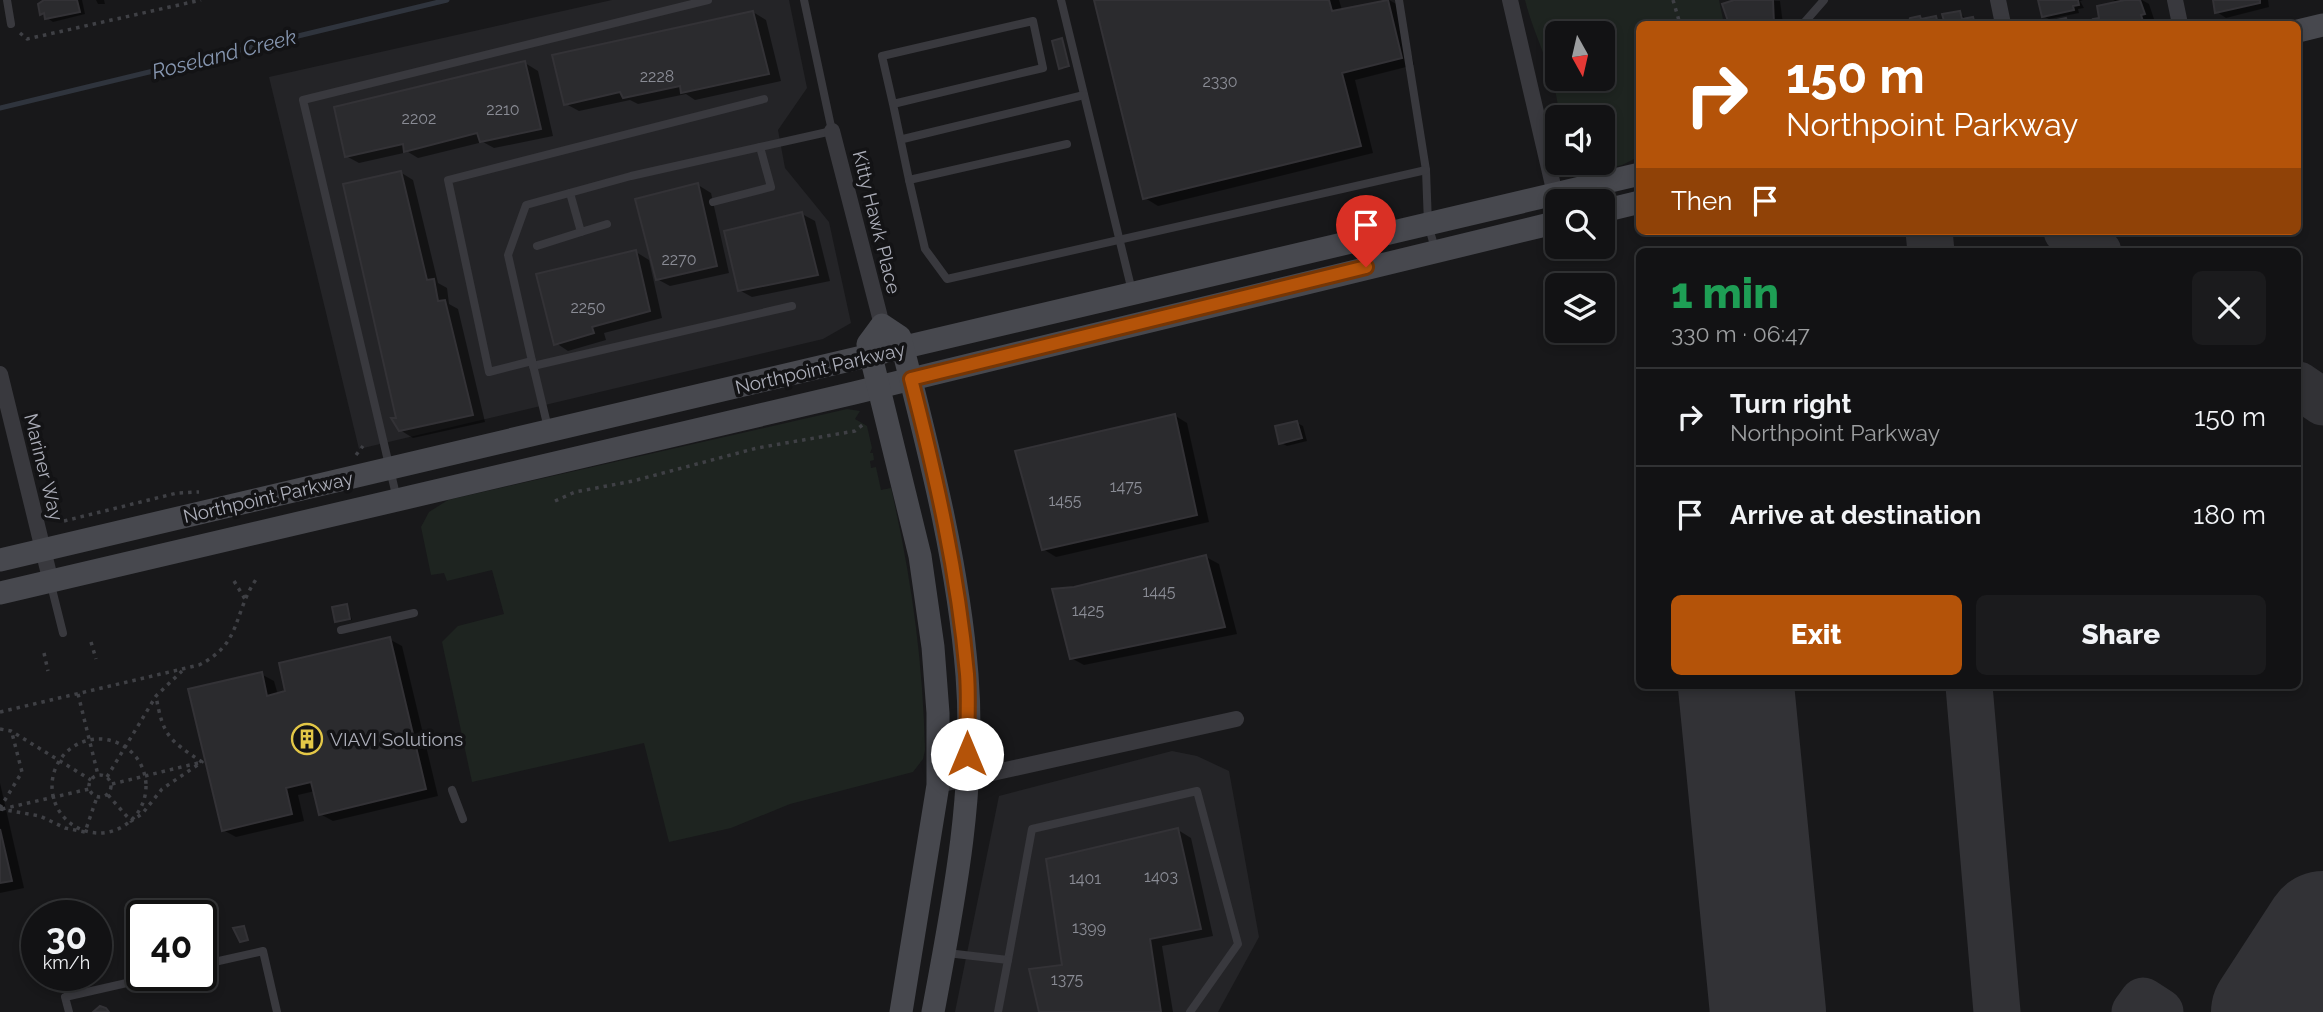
<!DOCTYPE html>
<meta charset="utf-8">
<style>
body{margin:0;font-family:Raleway,sans-serif;background:#1b1b1d;color:#f1f3f6;height:100vh;display:flex;flex-direction:column;font-size:26px;white-space:nowrap}
*{box-sizing:border-box;margin:0}
p{font-size:23px;color:#9c9ea0}
.icon{flex:none;width:38px;height:38px;fill:none;stroke:currentColor;stroke-width:2;stroke-linecap:round;stroke-linejoin:round}
.map{position:relative;flex:1;overflow:hidden}
.sheet{position:absolute;left:1636px;top:248px;width:665px;height:441px;display:flex;flex-direction:column;background:#121214;border-radius:10px;box-shadow:0 4px 10px #0003,0 0 0 2px #313234}
.sheet>*{flex:none}
.hud{position:absolute;left:1636px;top:21px;width:665px;height:214px;border-radius:10px;box-shadow:0 4px 10px #0003,0 0 0 2px #313234;background:#b45309;color:#fff;overflow:hidden}
.needle{width:46px;rotate:172deg}
.tools{position:absolute;left:1545px;top:21px;display:grid;gap:14px}
.tools a{display:grid;place-items:center;width:70px;height:70px;border-radius:10px;background:#121214;box-shadow:0 4px 10px #0003,0 0 0 2px #313234;font-size:35px}
.speed{position:absolute;left:21px;top:900px;display:flex;gap:14px;font-size:35px;font-weight:700;text-align:center}
.speed>*{display:grid;place-content:center;width:91px;height:91px;border-radius:50%;background:#121214;box-shadow:0 4px 10px #0003,0 0 0 2px #313234;line-height:1}
.speed small{font-size:18px;font-weight:400}
.speed .limit{border:4px solid #111;border-radius:10px;background:#fff;color:#111}
.pin{position:absolute;display:grid;place-items:center;width:60px;height:60px;color:#fff;margin:-72px -30px;border-radius:50% 50% 50% 0;rotate:-45deg;box-shadow:0 0 7px #0007}
.pin .icon{rotate:45deg}
.me{position:absolute;width:77px;margin:-38px;rotate:0deg;stroke-linejoin:round;filter:drop-shadow(0 0 5px #0008)}
.turn{display:flex;align-items:center;gap:24px;height:147px;padding:0 35px;font-size:32px}
.turn .icon{width:91px;height:91px;stroke-width:2.5}
.turn b{display:block;font-size:49px;line-height:60px}
.then{display:flex;align-items:center;height:66px;padding:0 35px;background:#0003;gap:14px;font-size:26px}
.round{display:grid;place-items:center;flex:none;width:74px;height:74px;border-radius:10px;background:#1b1b1d}
.summary{display:flex;align-items:center;justify-content:space-between;height:119px;padding:0 35px}
h1{font-size:42px;font-weight:800;line-height:52px;color:#1e9e55}
.button{display:flex;gap:14px;margin-top:auto;padding:14px 35px}
.button a{flex:1;height:80px;border-radius:10px;background:#b45309;color:#fff;font-size:28px;font-weight:800;line-height:80px;text-align:center}
.button a+a{background:#1b1b1d;color:#f1f3f6}
ul{padding:0;list-style:none}
li{display:flex;align-items:center;gap:21px;height:98px;padding:0 35px;border-top:2px solid #313234}
li div{flex:1}
li b{display:block;font-size:26px}
li em{font-style:normal}
.map>svg:first-child{display:block}
.built{fill:#242427}
.green{fill:#1e2420;fill-rule:evenodd}
.shadow{fill:#0007}
.lines{fill:none;stroke-linecap:round;stroke-linejoin:round}
.stream{stroke:#2f343d;stroke-width:5}
.taxiway{stroke:#323236;stroke-width:47}
.runway{stroke:#323236;stroke-width:116}
.building{fill:#2b2b2e;stroke:#333236;stroke-width:2}
.path{stroke:#3f4045;stroke-width:3.5;stroke-dasharray:3.5 5;stroke-linecap:butt}
.lane{stroke:#39393e;stroke-width:8}
.street{stroke:#39393e;stroke-width:16}
.secondary{stroke:#47484e;stroke-width:23}
.route-casing{stroke:#753606;stroke-width:18}
.route{stroke:#b45309;stroke-width:12}
.labels{text-anchor:middle;dominant-baseline:central;stroke-width:7;stroke-linejoin:round;paint-order:stroke}
.number-label{font-size:16px;fill:#8a8c95}
.street-label{font-size:19px;fill:#abadb8;stroke:#131315}
.poi-label{font-size:19px;fill:#abadb8;stroke:#131315;text-anchor:start}
.water-label{font-size:21px;font-style:italic;fill:#8696b0;stroke:#131315}
</style>
<div class="map">
<svg width="2323" height="1012" viewBox="0 0 2323 1012">
<rect width="100%" height="100%" fill="#18181a"/>
<!-- built -->
<g class="built">
<path d="M612 0H789L807 88 778 130 785 168 829 222 851 323 823 339 359 449 269 77Z"/>
<path d="M1172 751 1197 756 1229 771 1259 937 1218 1012H955L999 796Z"/>
</g>
<!-- green -->
<g class="green">
<path d="M1525 0H1719L1724 24H1640V156L1622 165 1586 173 1568 163H1603V117H1559C1557 75 1535 40 1525 0ZM1558 33H1603V79H1558Z"/>
<path d="M847 409 860 411 855 419 867 426 872 448 870 453H873L874 460 870 461 871 468 876 467 881 490 891 488C911 575 923 660 925 750L923 759 913 772 790 804 731 828 669 842 644 743 472 782 442 642 458 626 504 614 492 570 447 581 444 573 431 575 421 527 429 512 448 500Z"/>
</g>
<!-- shadow -->
<g class="shadow">
<path d="M45 0H82L85 14 53 22 42 14Z"/>
<path d="M96 0H104L105 4H98Z"/>
<path d="M1095 0H1339L1342 10 1389 0 1400 6 1414 65 1355 80 1373 153 1158 206 1145 198Z"/>
<path d="M1741 0 1780 1 1783 24H1730L1724 5Z"/>
<path d="M2042 0H2083L2080 1 2084 8 2078 9 2079 13 2049 19 2043 16Z"/>
<path d="M2113 0H2142L2149 4 2154 19 2150 21 2151 24H2096V21L2119 3Z"/>
<path d="M2216 0H2268L2269 7 2226 18 2217 12Z"/>
<path d="M753 12 766 20 781 81 695 100 686 94 638 104 630 100 579 111 566 104Z"/>
<path d="M1960 13 1967 20 1973 19 1979 24H1946L1944 16Z"/>
<path d="M1920 17 1925 20 1936 18 1943 24H1910Z"/>
<path d="M1062 40 1070 67 1063 69 1060 68Z"/>
<path d="M525 63 538 71 553 136 494 148 483 142 418 158 408 152 359 163 346 156Z"/>
<path d="M400 172 413 180 438 283 447 288 449 304 458 309 485 422 413 438 400 430 398 420Z"/>
<path d="M698 185 711 193 729 273 670 286 657 279Z"/>
<path d="M802 214 815 221 830 281 752 297 739 290Z"/>
<path d="M636 252 649 260 662 318 604 333 606 340 568 351 556 343Z"/>
<path d="M1174 415 1187 423 1209 522 1056 557 1043 549Z"/>
<path d="M1297 423 1303 426 1307 441 1287 446 1281 443Z"/>
<path d="M1206 557 1219 564 1237 634 1084 665 1071 658 1075 589Z"/>
<path d="M347 606 352 620 337 621Z"/>
<path d="M389 639 402 646 438 796 333 821 320 814 315 791 298 795 304 821 236 837 223 830 261 674 274 681 278 695Z"/>
<path d="M0 783 24 888 0 893Z"/>
<path d="M1178 830 1191 838 1213 936 1162 946 1173 1012H1040L1064 966Z"/>
</g>
<g class="lines">
<!-- stream -->
<path class="stream" d="M0 108 447 0"/>
<!-- taxiway -->
<g class="taxiway">
<path d="M1929 231 1931 252"/>
<path d="M2067 231 2098 252"/>
<path d="M2298 385 2323 402"/>
<path d="M1969 686 1997 1012"/>
<path d="M2135 1012 2143 1001 2160 1012"/>
</g>
<!-- runway -->
<g class="runway">
<path d="M1736 686 1768 1012"/>
<path d="M2269 1012 2323 929"/>
</g>
</g>
<!-- building -->
<g class="building">
<path d="M44 0H77L80 12 45 19 44 13 40 15 38 4Z"/>
<path d="M1094 0H1329L1332 11 1388 0 1402 58 1342 73 1361 146 1143 199Z"/>
<path d="M1773 0 1774 24H1729L1722 4 1734 0Z"/>
<path d="M2038 0H2078L2079 5 2073 6 2074 10 2042 17Z"/>
<path d="M2125 0H2140L2145 14 2141 15 2144 24H2095L2093 19 2099 18 2097 6Z"/>
<path d="M2213 0H2260V3L2215 13Z"/>
<path d="M753 11 769 74 681 93 680 86 623 98 620 92 564 105 552 55Z"/>
<path d="M1960 11 1962 19 1973 17 1975 24H1945L1942 14Z"/>
<path d="M1920 16 1921 19 1936 16 1938 24H1908L1910 18Z"/>
<path d="M2066 18 2068 24H2047V22Z"/>
<path d="M1062 38 1069 66 1059 69 1052 41Z"/>
<path d="M525 61 541 129 480 142 477 133 404 152 403 144 345 157 334 107Z"/>
<path d="M401 171 427 280 434 279 438 301 445 300 473 415 399 431 391 418H396L343 184Z"/>
<path d="M698 183 717 266 656 280 635 199Z"/>
<path d="M802 212 818 275 738 291 724 231Z"/>
<path d="M636 250 650 311 592 327 594 333 554 345 536 274Z"/>
<path d="M1175 414 1197 515 1042 550 1015 451Z"/>
<path d="M1297 421 1302 438 1279 444 1275 426Z"/>
<path d="M1206 555 1225 627 1070 659 1052 589 1074 587Z"/>
<path d="M347 604 350 619 335 622 332 607Z"/>
<path d="M390 637 426 789 319 815 311 782 286 788 292 814 222 831 188 689 262 672 267 696 285 691 279 663Z"/>
<path d="M1178 828 1201 929 1150 939 1161 1012H1039L1029 969 1062 965 1046 859Z"/>
<path d="M0 829 12 881 0 883Z"/>
<path d="M244 926 248 940 240 942 233 928Z"/>
<path d="M100 1006 106 1008 109 1012H93Z"/>
</g>
<g class="lines">
<!-- path -->
<g class="path">
<path d="M1673 0 1680 24"/>
<path d="M20 33 27 39 201 0"/>
<path d="M356 455 363 446"/>
<path d="M555 501 575 492 633 481 757 448 855 431 866 422"/>
<path d="M64 521 177 493 199 492"/>
<path d="M234 581 245 599"/>
<path d="M91 642 96 659"/>
<path d="M44 653 48 671"/>
<path d="M78 694 98 775"/>
<path d="M0 712 199 665C243 643 232 614 257 578"/>
<path d="M0 729 11 731 91 780"/>
<circle cx="99" cy="786" r="47"/>
<circle cx="100" cy="786" r="11"/>
<path d="M107 777 156 696 182 671"/>
<path d="M112 784 198 763"/>
<path d="M108 795 131 821 142 814 162 789 202 762C169 740 163 736 156 696"/>
<path d="M0 808 22 772 12 733"/>
<path d="M0 809 40 816 65 828 85 832 97 797"/>
<path d="M2 809 89 789"/>
</g>
<!-- lane -->
<g class="lane">
<path d="M7 0 11 24"/>
<path d="M1061 0 1132 291"/>
<path d="M1399 0 1426 170 1428 224 1435 249"/>
<path d="M1803 24 1824 0"/>
<path d="M893 104 882 56 1033 21 1043 68 893 104 909 180"/>
<path d="M903 139 1084 95"/>
<path d="M1067 144 909 180 925 249 947 279 1426 170"/>
<path d="M570 193 581 232 607 224"/>
<path d="M713 202 771 187 760 147"/>
<path d="M537 246 581 232"/>
<path d="M532 361 508 255 526 205 631 176 832 131 804 0"/>
<path d="M533 366 792 306"/>
<path d="M548 428 532 361 489 372 448 180 764 99"/>
<path d="M397 499 303 100 708 0"/>
<path d="M51 585 63 633"/>
<path d="M341 630 414 613"/>
<path d="M452 790 463 819"/>
<path d="M947 953 1008 960 1032 829 1197 791 1238 944 1190 1012"/>
<path d="M201 965 263 951 277 1012"/>
<path d="M69 1012 65 997 162 975"/>
<path d="M998 1012 1008 960"/>
</g>
<!-- street -->
<g class="street">
<path d="M1510 0 1555 194 1557 222"/>
<path d="M1998 0 2003 24"/>
<path d="M2175 0 2180 24"/>
<path d="M832 131 882 325"/>
<path d="M0 374 48 570"/>
<path d="M938 785 1236 719"/>
</g>
<!-- secondary -->
<g class="secondary">
<path d="M2298 31 2323 25"/>
<path d="M1603 211 1640 202"/>
<path d="M0 560 1640 174"/>
<path d="M0 593 854 393 1558 222"/>
<path d="M901 1012 938 785V713L933 647 920 556 868 344 882 325 900 337C928 448 958 560 967 675 976 789 954 901 933 1012"/>
</g>
</g>
<g class="lines">
<!-- route casing -->
<g class="route-casing">
<path id="route" d="M967 754C967 728 969 700 967 674 958 574 936 476 911 379L1366 267"/>
</g>
<!-- route -->
<use href="#route" class="route"/>
</g>
<!-- icons -->
<defs>
<g id="building-ring" transform="scale(1.575)"><circle r="9.5" fill="#131315" stroke="#e3c747" stroke-width="1.5"/><path d="M-4-6H4V6H1V3H-1V6H-4ZM-2.5-4.3h1.7v1.8h-1.7ZM.8-4.3h1.7v1.8H.8ZM-2.5-1h1.7V.8h-1.7ZM.8-1h1.7V.8H.8Z" fill="#e3c747"/></g>
</defs>
<g fill-rule="evenodd">
<use href="#building-ring" x="307" y="739"/>
</g>
<g class="labels">
<!-- number labels -->
<g class="number-label">
<text x="657" y="76">2228</text>
<text x="1220" y="81">2330</text>
<text x="503" y="109">2210</text>
<text x="419" y="118">2202</text>
<text x="679" y="259">2270</text>
<text x="588" y="307">2250</text>
<text x="1126" y="486">1475</text>
<text x="1065" y="500">1455</text>
<text x="1159" y="591">1445</text>
<text x="1088" y="610">1425</text>
<text x="1161" y="876">1403</text>
<text x="1085" y="878">1401</text>
<text x="1089" y="927">1399</text>
<text x="1067" y="979">1375</text>
</g>
<!-- street labels -->
<g class="street-label">
<text transform="translate(877 222) rotate(76)">Kitty Hawk Place</text>
<text transform="translate(820 368) rotate(-13)">Northpoint Parkway</text>
<text transform="translate(44 467) rotate(76)">Mariner Way</text>
<text transform="translate(268 497) rotate(-13)">Northpoint Parkway</text>
</g>
<!-- poi labels -->
<g class="poi-label">
<text x="330" y="739">VIAVI Solutions</text>
</g>
<!-- water labels -->
<g class="water-label">
<text transform="translate(224 54) rotate(-14)">Roseland Creek</text>
</g>
</g>
</svg>
<div class="tools">
<a><svg class="needle" viewBox="-14 -14 28 28"><path d="M0-13l5 13h-10z" fill="#e53935"/><path d="M0 13l5-13h-10z" fill="#9c9ea0"/></svg></a>
<a><svg class="icon" aria-label="sound" viewBox="0 0 24 24"><path d="M4 9h4l5-4v14l-5-4H4zM17 9q2 3 0 6"/></svg></a>
<a><svg class="icon" aria-label="search" viewBox="0 0 24 24"><circle cx="10" cy="10" r="6"/><path d="M15 15l6 6"/></svg></a>
<a><svg class="icon" aria-label="layers" viewBox="0 0 24 24"><path d="M12 4l9 5-9 5-9-5zM3 14l9 5 9-5"/></svg></a>
</div>
<div class="speed"><div>30<small>km/h</small></div><div class="limit">40</div></div>
<div class="pin" style="left:1366px;top:267px;background:#d93025"><svg class="icon" aria-label="arrive" viewBox="0 0 24 24"><path d="M6 21V4h12l-3 4 3 4H6"/></svg></div>
<svg class="me" style="left:967px;top:754px" viewBox="-20 -20 40 40"><circle r="19" fill="#fff"/><path d="M0-13L10 11 0 6-10 11z" fill="#b45309"/></svg>
<div class="hud">
<div class="turn"><svg class="icon" aria-label="right" viewBox="0 0 24 24"><path d="M7 20v-9h11M14 6l5 5-5 5"/></svg><div><b>150 m</b>Northpoint Parkway</div></div>
<div class="then">Then<svg class="icon" aria-label="arrive" viewBox="0 0 24 24"><path d="M6 21V4h12l-3 4 3 4H6"/></svg></div>
</div>
<section class="sheet">
<div class="summary"><div><h1>1 min</h1><p>330 m · 06:47</p></div><a class="round"><svg class="icon" aria-label="close" viewBox="0 0 24 24"><path d="M6 6l12 12M18 6L6 18"/></svg></a></div>
<ul>
<li><svg class="icon" aria-label="right" viewBox="0 0 24 24"><path d="M7 20v-9h11M14 6l5 5-5 5"/></svg><div><b>Turn right</b><p>Northpoint Parkway</p></div><em>150 m</em></li>
<li><svg class="icon" aria-label="arrive" viewBox="0 0 24 24"><path d="M6 21V4h12l-3 4 3 4H6"/></svg><div><b>Arrive at destination</b></div><em>180 m</em></li>
</ul>
<div class="button"><a>Exit</a><a>Share</a></div>
</section>
</div>
